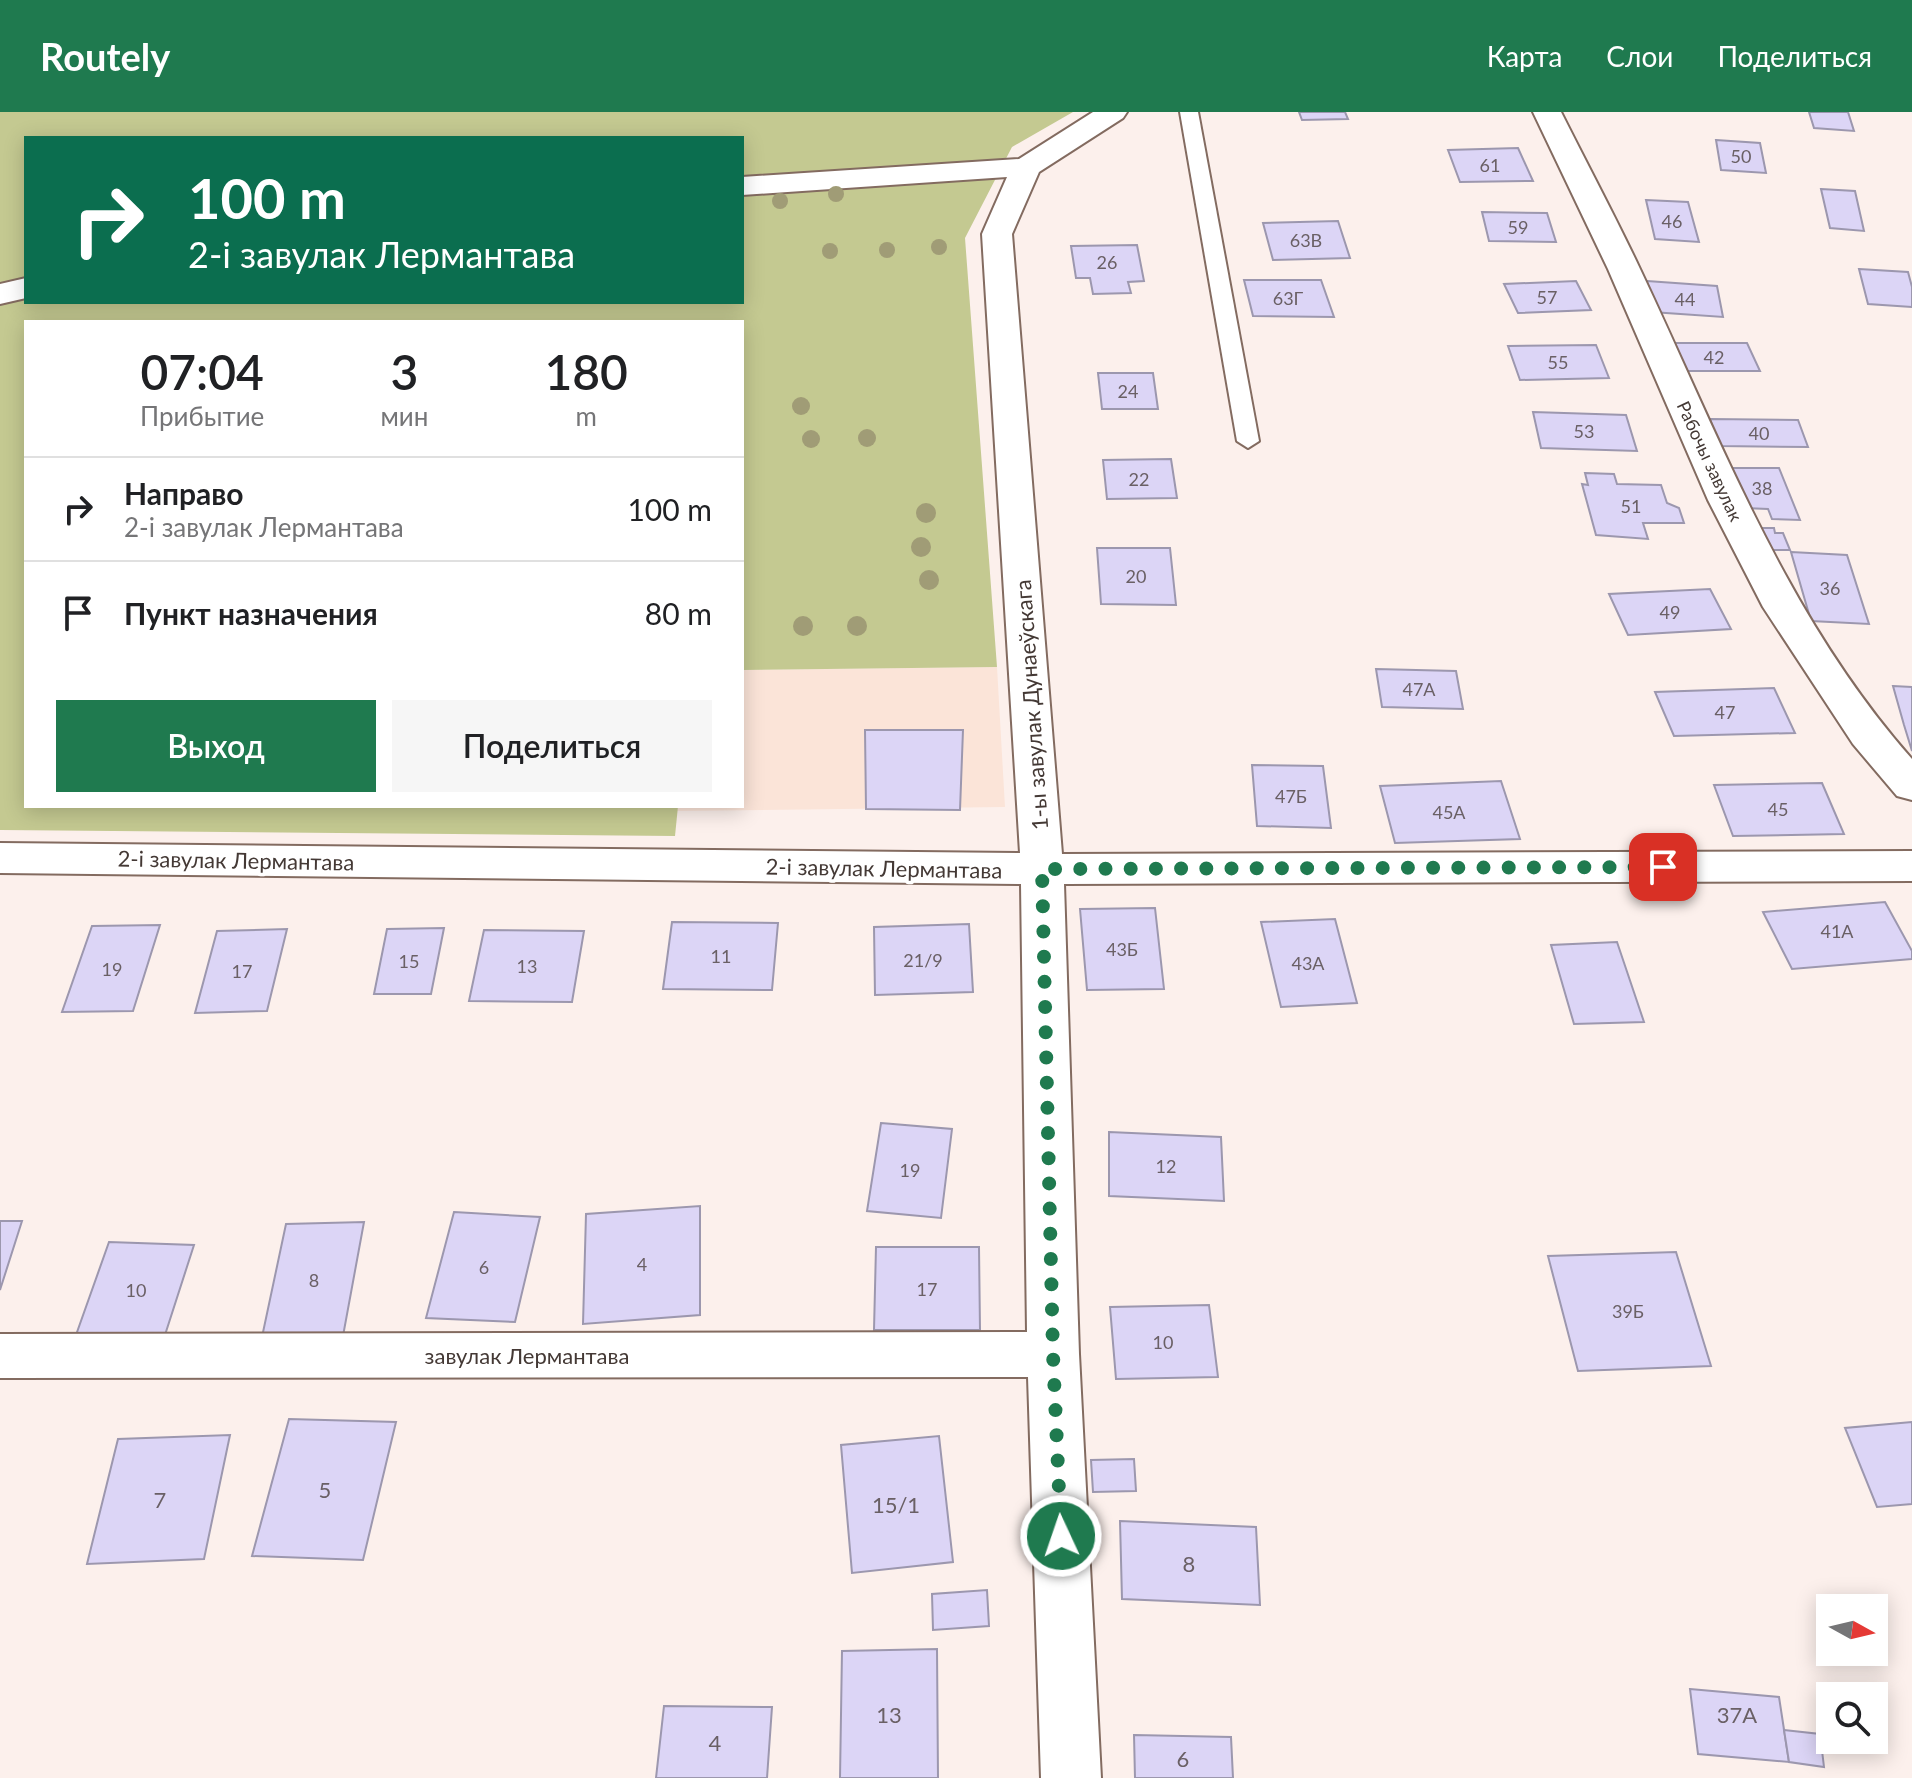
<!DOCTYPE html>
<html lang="ru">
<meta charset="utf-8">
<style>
body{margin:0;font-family:Lato,sans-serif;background:#f6f6f6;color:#202124;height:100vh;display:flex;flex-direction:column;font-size:30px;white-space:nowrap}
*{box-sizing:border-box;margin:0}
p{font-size:26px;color:#757577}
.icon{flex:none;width:44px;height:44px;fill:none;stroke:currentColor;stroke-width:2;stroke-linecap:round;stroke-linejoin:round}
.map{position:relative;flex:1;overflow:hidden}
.panel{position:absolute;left:24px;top:208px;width:720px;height:488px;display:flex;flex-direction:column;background:#fff;border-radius:0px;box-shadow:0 4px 20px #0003}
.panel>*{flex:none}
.guide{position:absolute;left:24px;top:24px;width:720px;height:168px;border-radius:0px;box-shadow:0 4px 20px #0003;background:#0b6e4f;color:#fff;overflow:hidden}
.needle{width:52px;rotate:98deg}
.buttons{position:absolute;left:1816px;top:1482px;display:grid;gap:16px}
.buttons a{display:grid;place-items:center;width:72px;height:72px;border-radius:0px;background:#fff;box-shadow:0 4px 20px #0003;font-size:40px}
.pin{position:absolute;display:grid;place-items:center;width:68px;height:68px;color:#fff;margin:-34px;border-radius:16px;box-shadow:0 4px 12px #0006}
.me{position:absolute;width:88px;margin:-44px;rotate:357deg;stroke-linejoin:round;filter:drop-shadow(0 0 6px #0008)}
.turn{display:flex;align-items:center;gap:28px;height:168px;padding:0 32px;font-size:36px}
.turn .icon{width:104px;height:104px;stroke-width:2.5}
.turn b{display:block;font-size:56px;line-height:68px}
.eta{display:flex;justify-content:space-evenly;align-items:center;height:136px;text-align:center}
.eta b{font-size:48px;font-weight:600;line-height:56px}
.primary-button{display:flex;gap:16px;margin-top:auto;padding:16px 32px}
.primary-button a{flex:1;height:92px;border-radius:0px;background:#1f7a4f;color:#fff;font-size:32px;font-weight:600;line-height:92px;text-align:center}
.primary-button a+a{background:#f6f6f6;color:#202124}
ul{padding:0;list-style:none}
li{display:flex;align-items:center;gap:24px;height:104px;padding:0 32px;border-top:2px solid #e0e0e0}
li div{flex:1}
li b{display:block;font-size:30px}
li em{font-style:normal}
header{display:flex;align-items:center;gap:48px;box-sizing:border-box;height:112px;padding:0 40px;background:#1f7a4f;color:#fff}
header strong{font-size:38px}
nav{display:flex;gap:44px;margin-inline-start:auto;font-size:28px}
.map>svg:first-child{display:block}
.commercial{fill:#fbe4d8}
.green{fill:#c4c991;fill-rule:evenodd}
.building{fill:#dcd5f6;stroke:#9c97ae;stroke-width:2}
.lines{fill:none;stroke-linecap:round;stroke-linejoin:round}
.lane-casing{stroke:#836b60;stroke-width:4}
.street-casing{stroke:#836b60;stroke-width:4}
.lane{fill:#fff;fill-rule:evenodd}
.street{fill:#fff;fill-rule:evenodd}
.tree{fill:#a09c76}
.route{stroke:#1f7a4f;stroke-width:14;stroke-dasharray:0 25.2}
.labels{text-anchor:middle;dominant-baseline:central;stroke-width:7;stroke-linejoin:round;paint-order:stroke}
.number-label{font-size:18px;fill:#6a6065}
.far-street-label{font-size:18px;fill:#443935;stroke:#fff}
.street-label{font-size:22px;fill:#443935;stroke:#fff}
.near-number-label{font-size:22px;fill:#6a6065}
</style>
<header>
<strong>Routely</strong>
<nav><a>Карта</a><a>Слои</a><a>Поделиться</a></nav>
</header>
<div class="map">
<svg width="1912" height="1666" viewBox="0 0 1912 1666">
<rect width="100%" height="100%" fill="#fcf0ec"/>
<!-- commercial -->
<path class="commercial" d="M997 555 1005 695 677 699 678 694H742V558Z"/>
<!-- green -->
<path class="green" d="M0 0H1073L1012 35 965 126 997 555 742 558V210H26V694H678L675 724 0 718ZM26 26H742V190H26Z"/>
<!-- building -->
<g class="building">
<path d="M1299 0H1345L1348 7 1302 8Z"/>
<path d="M1809 0H1848L1854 19 1814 16Z"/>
<path d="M1716 28 1760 31 1766 61 1721 58Z"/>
<path d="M1518 36 1533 69 1460 70 1448 38Z"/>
<path d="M1821 77 1855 79 1864 119 1830 116Z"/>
<path d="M1646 88 1688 90 1699 130 1655 127Z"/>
<path d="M1482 100 1547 101 1556 130 1489 129Z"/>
<path d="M1338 109 1350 146 1273 148 1263 111Z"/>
<path d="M1137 133 1144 169 1128 170 1131 181 1093 182 1090 166H1076L1071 134Z"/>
<path d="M1859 157 1908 160 1912 175V195L1868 192Z"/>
<path d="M1244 168H1321L1334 205 1253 204Z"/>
<path d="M1576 169 1591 198 1518 201 1504 172Z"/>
<path d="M1647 169 1717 174 1723 205 1652 200Z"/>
<path d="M1668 231H1747L1760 259H1679Z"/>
<path d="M1596 233 1609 266 1520 268 1508 234Z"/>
<path d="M1098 261H1153L1158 297H1102Z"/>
<path d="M1533 300 1626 303 1637 339 1541 336Z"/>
<path d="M1710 307 1798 308 1808 335 1719 334Z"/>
<path d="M1171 347 1177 386 1107 387 1103 348Z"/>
<path d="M1730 356H1779L1800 408 1772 407 1768 397 1744 396Z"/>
<path d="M1585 361 1614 362 1617 372 1661 373 1667 391 1679 396 1684 411H1643L1648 427 1596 423 1582 372 1588 373Z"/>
<path d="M1759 416H1774L1775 421H1783L1790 438H1754Z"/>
<path d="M1097 436H1170L1176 493 1101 492Z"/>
<path d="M1791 440 1847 443 1869 512 1811 509Z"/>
<path d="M1710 477 1731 517 1628 523 1609 482Z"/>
<path d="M1376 557 1456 559 1463 597 1382 595Z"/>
<path d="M1893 574 1912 575V639L1904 613Z"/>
<path d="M1774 576 1795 621 1674 624 1655 580Z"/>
<path d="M865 618H963L960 698 866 697Z"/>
<path d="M1252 653 1323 654 1331 716 1257 714Z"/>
<path d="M1501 669 1520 727 1395 731 1380 674Z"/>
<path d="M1822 671 1844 722 1733 724 1714 673Z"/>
<path d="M1885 790 1912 839V847L1792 857 1763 800Z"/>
<path d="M1155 796 1164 877 1087 878 1080 797Z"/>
<path d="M1335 807 1357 891 1281 895 1261 810Z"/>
<path d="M672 810 778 811 772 878 663 877Z"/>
<path d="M969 812 973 880 875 883 874 815Z"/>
<path d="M160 813 133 899 62 900 92 814Z"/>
<path d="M444 816 431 882H374L387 817Z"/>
<path d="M287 817 267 899 195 901 217 819Z"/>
<path d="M484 818 584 819 572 890 469 889Z"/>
<path d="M1617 830 1644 910 1574 912 1551 833Z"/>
<path d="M881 1011 952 1017 941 1106 867 1099Z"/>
<path d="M1109 1020 1221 1025 1224 1089 1109 1084Z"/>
<path d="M700 1094V1203L583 1212 586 1102Z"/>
<path d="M454 1100 540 1105 515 1210 426 1206Z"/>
<path d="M0 1109H22L0 1178Z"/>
<path d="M364 1110 343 1224 262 1225 286 1112Z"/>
<path d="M109 1130 194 1133 164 1226 76 1223Z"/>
<path d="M876 1135H979L980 1218H874Z"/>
<path d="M1676 1140 1711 1254 1578 1259 1548 1144Z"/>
<path d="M1209 1193 1218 1265 1116 1267 1110 1195Z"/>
<path d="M289 1307 396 1310 363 1448 252 1444Z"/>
<path d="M1912 1310V1392L1877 1395 1845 1316Z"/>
<path d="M230 1323 204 1447 87 1452 118 1327Z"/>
<path d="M939 1324 953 1450 852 1461 841 1333Z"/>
<path d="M1134 1347 1136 1379 1093 1380 1091 1348Z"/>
<path d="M1120 1409 1256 1415 1260 1493 1122 1487Z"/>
<path d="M987 1478 989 1514 933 1518 932 1482Z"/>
<path d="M937 1537 938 1666H840L842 1539Z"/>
<path d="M1690 1577 1779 1585 1789 1650 1698 1642Z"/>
<path d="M664 1594 772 1595 767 1666H656Z"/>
<path d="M1784 1618 1820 1622 1824 1655 1789 1650Z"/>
<path d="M1134 1623 1231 1625 1233 1666H1135Z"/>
</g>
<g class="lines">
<!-- lane casing -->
<g class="lane-casing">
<path id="lane" d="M1180 0H1198L1259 329 1248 336 1237 329Z"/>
</g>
<!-- street casing -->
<g class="street-casing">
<g id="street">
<path d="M1093 0H1127L1123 6 1039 60 1012 122 1062 742 1912 739V769L1064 772 1079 1242 1101 1666H1041L1028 1265 0 1266V1222L1027 1220 1021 772 0 761V731L1020 741 982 122 1007 65 742 83V65L1019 47Z"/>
<path d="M1533 0H1561C1587 52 1615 104 1640 157 1721 328 1785 503 1912 647V688L1897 684 1853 632 1763 495 1708 388 1608 157Z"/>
<path d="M26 166V186L0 192V172Z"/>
</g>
</g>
<!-- lane -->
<use href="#lane" class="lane"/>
<!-- street -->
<use href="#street" class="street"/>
</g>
<!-- trees -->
<g class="tree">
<circle cx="836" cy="82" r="8"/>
<circle cx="780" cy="89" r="8"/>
<circle cx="939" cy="135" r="8"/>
<circle cx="887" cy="138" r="8"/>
<circle cx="830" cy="139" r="8"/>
<circle cx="801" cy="294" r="9"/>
<circle cx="867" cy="326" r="9"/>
<circle cx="811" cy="327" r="9"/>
<circle cx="926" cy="401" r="10"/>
<circle cx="921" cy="435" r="10"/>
<circle cx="929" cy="468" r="10"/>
<circle cx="803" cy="514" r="10"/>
<circle cx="857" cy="514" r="10"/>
</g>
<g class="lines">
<!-- route -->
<path class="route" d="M1061 1424 1053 1242 1042 757 1663 755"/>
</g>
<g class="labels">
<!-- number labels -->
<g class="number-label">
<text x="1741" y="44">50</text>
<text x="1490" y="53">61</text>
<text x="1672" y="109">46</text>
<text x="1518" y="115">59</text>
<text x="1306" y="128">63В</text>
<text x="1107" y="150">26</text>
<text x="1547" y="185">57</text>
<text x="1288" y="186">63Г</text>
<text x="1685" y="187">44</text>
<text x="1714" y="245">42</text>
<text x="1558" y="250">55</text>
<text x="1128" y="279">24</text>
<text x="1584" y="319">53</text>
<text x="1759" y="321">40</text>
<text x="1139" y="367">22</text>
<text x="1762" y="376">38</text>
<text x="1631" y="394">51</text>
<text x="1136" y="464">20</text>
<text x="1830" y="476">36</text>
<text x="1670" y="500">49</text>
<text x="1419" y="577">47А</text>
<text x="1725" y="600">47</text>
<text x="1291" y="684">47Б</text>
<text x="1778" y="697">45</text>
<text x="1449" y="700">45А</text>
<text x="1837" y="819">41А</text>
<text x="1122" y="837">43Б</text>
<text x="721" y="844">11</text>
<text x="923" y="848">21/9</text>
<text x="409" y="849">15</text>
<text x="1308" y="851">43А</text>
<text x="527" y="854">13</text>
<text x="112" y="857">19</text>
<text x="242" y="859">17</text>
<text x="1166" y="1054">12</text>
<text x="910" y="1058">19</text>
<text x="642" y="1152">4</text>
<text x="484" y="1155">6</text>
<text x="314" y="1168">8</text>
<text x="927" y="1177">17</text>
<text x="136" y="1178">10</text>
<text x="1628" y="1199">39Б</text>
<text x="1163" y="1230">10</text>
</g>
<!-- far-street labels -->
<g class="far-street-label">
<text transform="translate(1710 349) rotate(65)">Рабочы завулак</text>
</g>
<!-- street labels -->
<g class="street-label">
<text transform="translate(1031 593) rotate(-94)">1-ы завулак Дунаеўскага</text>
<text transform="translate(236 748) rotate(1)">2-і завулак Лермантава</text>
<text transform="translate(884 756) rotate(1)">2-і завулак Лермантава</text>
<text x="527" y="1243">завулак Лермантава</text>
</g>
<!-- near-number labels -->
<g class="near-number-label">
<text x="325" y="1377">5</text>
<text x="160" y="1387">7</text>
<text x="896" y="1392">15/1</text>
<text x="1189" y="1451">8</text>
<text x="889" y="1602">13</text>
<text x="1737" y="1602">37А</text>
<text x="715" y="1630">4</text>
<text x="1183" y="1646">6</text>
</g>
</g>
</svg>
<div class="buttons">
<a><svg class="needle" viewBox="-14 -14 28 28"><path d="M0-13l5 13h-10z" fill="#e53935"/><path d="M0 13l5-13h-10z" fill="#757577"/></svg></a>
<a><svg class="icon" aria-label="search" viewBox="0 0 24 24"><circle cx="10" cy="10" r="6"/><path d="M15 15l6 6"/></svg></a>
</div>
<div class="pin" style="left:1663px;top:755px;background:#d93025"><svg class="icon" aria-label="arrive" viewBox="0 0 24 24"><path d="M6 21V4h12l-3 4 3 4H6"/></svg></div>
<svg class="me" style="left:1061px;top:1424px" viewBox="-20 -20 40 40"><circle r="17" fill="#1f7a4f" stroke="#fff" stroke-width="3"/><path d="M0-11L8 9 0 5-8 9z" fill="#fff"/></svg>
<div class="guide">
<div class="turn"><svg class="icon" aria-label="right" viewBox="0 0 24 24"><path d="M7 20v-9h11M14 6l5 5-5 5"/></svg><div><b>100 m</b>2-і завулак Лермантава</div></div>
</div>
<section class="panel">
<div class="eta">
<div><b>07:04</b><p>Прибытие</p></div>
<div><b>3</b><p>мин</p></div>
<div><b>180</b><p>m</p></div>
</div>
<ul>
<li><svg class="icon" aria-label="right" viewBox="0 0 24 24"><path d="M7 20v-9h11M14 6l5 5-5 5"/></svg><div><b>Направо</b><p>2-і завулак Лермантава</p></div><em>100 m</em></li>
<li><svg class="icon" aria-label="arrive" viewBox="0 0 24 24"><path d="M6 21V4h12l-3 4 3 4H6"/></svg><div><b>Пункт назначения</b></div><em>80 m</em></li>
</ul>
<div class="primary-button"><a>Выход</a><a>Поделиться</a></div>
</section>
</div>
